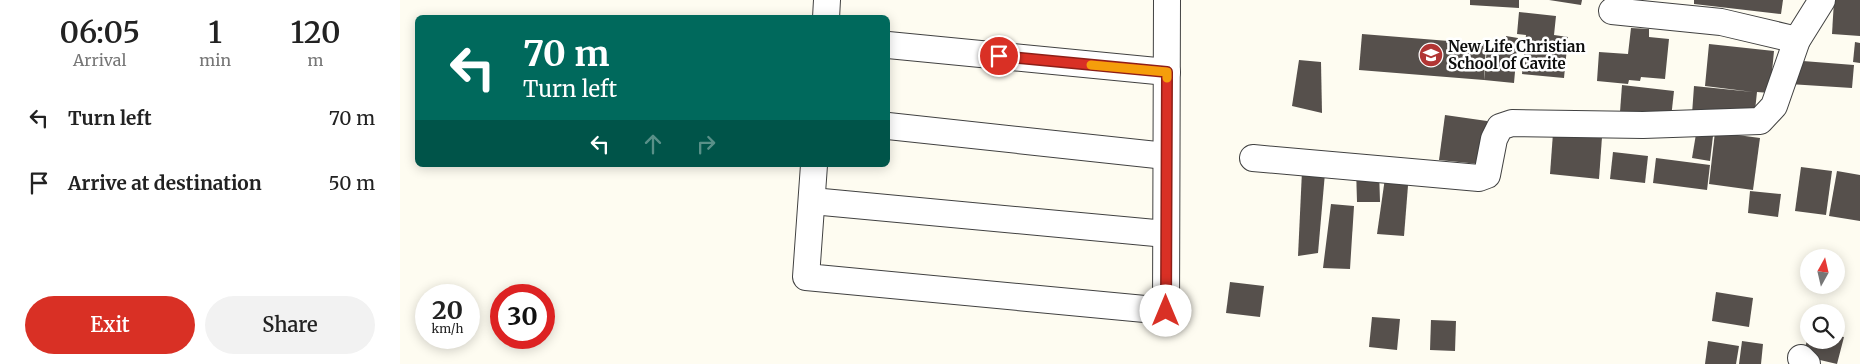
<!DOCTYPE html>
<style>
body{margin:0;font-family:Merriweather,serif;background:#f2f2f2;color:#222;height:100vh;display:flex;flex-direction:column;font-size:19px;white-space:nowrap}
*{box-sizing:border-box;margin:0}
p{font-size:16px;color:#767676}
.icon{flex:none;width:28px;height:28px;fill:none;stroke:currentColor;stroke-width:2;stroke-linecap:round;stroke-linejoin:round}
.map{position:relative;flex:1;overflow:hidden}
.side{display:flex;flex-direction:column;background:#fff;width:400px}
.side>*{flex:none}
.hud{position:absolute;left:15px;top:15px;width:475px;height:152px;border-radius:8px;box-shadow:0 2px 12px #0003;background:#00695c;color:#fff;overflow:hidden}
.needle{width:32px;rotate:8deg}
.tools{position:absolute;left:1400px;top:249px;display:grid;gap:10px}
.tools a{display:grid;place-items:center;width:45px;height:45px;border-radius:50%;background:#fff;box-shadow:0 2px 12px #0003;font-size:25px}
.speed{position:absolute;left:15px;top:284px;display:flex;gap:10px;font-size:25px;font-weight:700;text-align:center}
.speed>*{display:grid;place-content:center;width:65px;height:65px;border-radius:50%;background:#fff;box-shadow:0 2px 12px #0003;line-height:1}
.speed small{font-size:12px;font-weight:400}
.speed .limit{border:8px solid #d22;background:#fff;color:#111}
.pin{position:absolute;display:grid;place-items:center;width:42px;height:42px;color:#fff;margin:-21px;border:2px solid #fff;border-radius:50%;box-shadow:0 1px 5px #0007}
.me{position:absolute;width:55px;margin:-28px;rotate:0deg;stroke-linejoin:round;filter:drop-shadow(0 0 4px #0008)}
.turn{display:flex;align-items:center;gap:18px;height:105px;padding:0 25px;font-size:22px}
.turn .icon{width:65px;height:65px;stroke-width:2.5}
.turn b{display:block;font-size:35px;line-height:42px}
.lanes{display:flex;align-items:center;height:48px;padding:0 25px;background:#0003;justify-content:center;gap:25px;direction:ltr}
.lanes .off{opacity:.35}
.eta{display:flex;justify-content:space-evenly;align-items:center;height:85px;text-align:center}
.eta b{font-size:30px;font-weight:600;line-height:35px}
.action{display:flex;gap:10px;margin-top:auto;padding:10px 25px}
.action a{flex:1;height:58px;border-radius:30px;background:#d93025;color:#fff;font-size:20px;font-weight:600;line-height:58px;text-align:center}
.action a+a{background:#f2f2f2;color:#222}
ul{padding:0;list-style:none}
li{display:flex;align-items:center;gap:15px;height:65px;padding:0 25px}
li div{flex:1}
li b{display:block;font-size:19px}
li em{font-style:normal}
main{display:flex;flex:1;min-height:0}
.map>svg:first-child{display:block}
.building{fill:#56504c}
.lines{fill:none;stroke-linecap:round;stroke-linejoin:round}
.street-casing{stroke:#414141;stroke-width:28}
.street{stroke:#fff;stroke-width:26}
.route-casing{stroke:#8d1f18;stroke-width:12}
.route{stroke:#d93025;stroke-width:9}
.slow{stroke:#f59e0b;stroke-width:9}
.labels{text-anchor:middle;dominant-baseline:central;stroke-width:5;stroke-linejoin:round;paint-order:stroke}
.poi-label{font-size:15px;font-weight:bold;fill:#0e0e0e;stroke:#fff;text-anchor:start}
</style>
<main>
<section class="side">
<div class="eta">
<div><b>06:05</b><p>Arrival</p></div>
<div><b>1</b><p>min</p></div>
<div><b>120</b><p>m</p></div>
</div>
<ul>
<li><svg class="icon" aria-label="left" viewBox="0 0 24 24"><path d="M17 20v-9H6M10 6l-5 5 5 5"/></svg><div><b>Turn left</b></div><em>70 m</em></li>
<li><svg class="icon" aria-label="arrive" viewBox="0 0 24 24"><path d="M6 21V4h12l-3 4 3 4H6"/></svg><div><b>Arrive at destination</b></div><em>50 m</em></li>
</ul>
<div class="action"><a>Exit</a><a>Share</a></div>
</section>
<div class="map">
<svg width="1460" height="364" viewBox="0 0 1460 364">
<rect width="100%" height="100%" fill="#fefcf1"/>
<!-- building -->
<g class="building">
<path d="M1070 0H1119V8L1070 5Z"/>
<path d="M1149 0H1182L1181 5Z"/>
<path d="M1294 0H1383L1381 14 1294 4Z"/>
<path d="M1434 0H1460V36L1432 34Z"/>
<path d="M1119 12 1156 16 1154 35 1168 37 1164 78 1122 74 1126 35 1117 34Z"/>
<path d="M1231 28 1249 29V37L1269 39 1265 79 1241 77 1240 81 1229 80 1228 84 1197 81 1199 52 1228 54Z"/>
<path d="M962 34 1086 44 1084 80 959 70Z"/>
<path d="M1106 36 1118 38 1114 83 1084 80 1087 48 1105 49Z"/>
<path d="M1455 42 1460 43V63L1453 62Z"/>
<path d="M1309 44 1374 51 1370 93 1357 92 1354 120 1292 114 1294 86 1353 92 1305 86Z"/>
<path d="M899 60 921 62 922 113 892 106Z"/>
<path d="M1390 60 1454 65 1452 88 1389 84Z"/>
<path d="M1222 85 1274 91 1271 118 1220 112Z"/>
<path d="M1045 115 1087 121 1089 145 1079 164 1039 160Z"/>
<path d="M1315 132 1360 138 1353 190 1309 184Z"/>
<path d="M1153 133 1202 137 1199 179 1150 174Z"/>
<path d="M1296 134 1313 136 1310 161 1292 158Z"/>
<path d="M1213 152 1248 156 1245 183 1210 179Z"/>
<path d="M1256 158 1310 165 1307 190 1253 183Z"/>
<path d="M1401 167 1432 171 1426 215 1395 211Z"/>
<path d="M956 168 979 170 980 202H957Z"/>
<path d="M902 171 925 173 918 253 898 256Z"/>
<path d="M986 171 1009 173 1004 236 977 234Z"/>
<path d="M1437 171 1460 175V221L1429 216Z"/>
<path d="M1350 191 1381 194 1378 217 1348 213Z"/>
<path d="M931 204 954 206 950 269 923 268Z"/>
<path d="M830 282 864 286 860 317 826 313Z"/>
<path d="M1316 292 1353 298 1349 327 1312 321Z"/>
<path d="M972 317 1000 319 997 350 969 347Z"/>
<path d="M1031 320 1056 321 1055 351 1030 350Z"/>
<path d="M1436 336 1444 337 1437 364 1403 356 1407 340H1436Z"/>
<path d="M1308 341 1339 346 1336 364H1305Z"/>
<path d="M1342 341 1363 344 1361 364H1339Z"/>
</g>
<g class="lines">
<!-- street casing -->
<g class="street-casing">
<g id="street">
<path d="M1212 11 1321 22 1397 40"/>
<path d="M426 18 427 0"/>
<path d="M488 45 767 72"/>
<path d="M488 126 766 156"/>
<path d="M853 158 1079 178 1087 175 1094 139 1100 127 1112 123 1243 125 1360 121 1374 106 1397 40 1422 0"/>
<path d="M414 165 406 277 766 311 767 0"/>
<path d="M412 201 766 234"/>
<path d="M1401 358 1407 364"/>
</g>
</g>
<!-- street -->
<use href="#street" class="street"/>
</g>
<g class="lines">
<!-- route casing -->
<g class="route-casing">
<path id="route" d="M599 56 767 72 766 311"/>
</g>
<!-- route -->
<use href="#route" class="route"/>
<!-- slow -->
<path class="slow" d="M691 65 767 72V78"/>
</g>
<!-- icons -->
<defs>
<g id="school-disc" transform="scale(1.25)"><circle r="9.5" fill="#b13534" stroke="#fff"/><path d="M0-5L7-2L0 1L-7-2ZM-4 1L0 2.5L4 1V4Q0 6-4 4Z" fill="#fff"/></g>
</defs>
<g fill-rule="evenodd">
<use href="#school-disc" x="1031" y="55"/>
</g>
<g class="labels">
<!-- poi labels -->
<g class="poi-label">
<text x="1048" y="46">New Life Christian<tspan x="1048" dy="17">School of Cavite</tspan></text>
</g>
</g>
</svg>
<div class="tools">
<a><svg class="needle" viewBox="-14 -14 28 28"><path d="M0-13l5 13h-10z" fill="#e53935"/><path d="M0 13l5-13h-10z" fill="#767676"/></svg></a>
<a><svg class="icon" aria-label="search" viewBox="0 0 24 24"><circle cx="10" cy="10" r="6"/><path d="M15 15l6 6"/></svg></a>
</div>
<div class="speed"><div>20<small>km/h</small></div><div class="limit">30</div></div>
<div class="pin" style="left:599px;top:56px;background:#d93025"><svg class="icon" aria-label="arrive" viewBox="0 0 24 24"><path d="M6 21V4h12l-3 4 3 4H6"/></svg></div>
<svg class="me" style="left:766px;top:311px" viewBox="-20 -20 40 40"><circle r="19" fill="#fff"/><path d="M0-13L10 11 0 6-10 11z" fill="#d93025"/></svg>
<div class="hud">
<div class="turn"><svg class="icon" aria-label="left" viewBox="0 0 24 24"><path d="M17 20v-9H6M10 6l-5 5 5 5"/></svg><div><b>70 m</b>Turn left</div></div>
<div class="lanes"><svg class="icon" aria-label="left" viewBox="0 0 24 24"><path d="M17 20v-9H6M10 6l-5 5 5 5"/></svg><svg class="icon off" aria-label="ahead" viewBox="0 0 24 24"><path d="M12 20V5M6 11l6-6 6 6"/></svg><svg class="icon off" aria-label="right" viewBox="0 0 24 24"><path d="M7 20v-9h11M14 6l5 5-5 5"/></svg></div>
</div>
</div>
</main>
